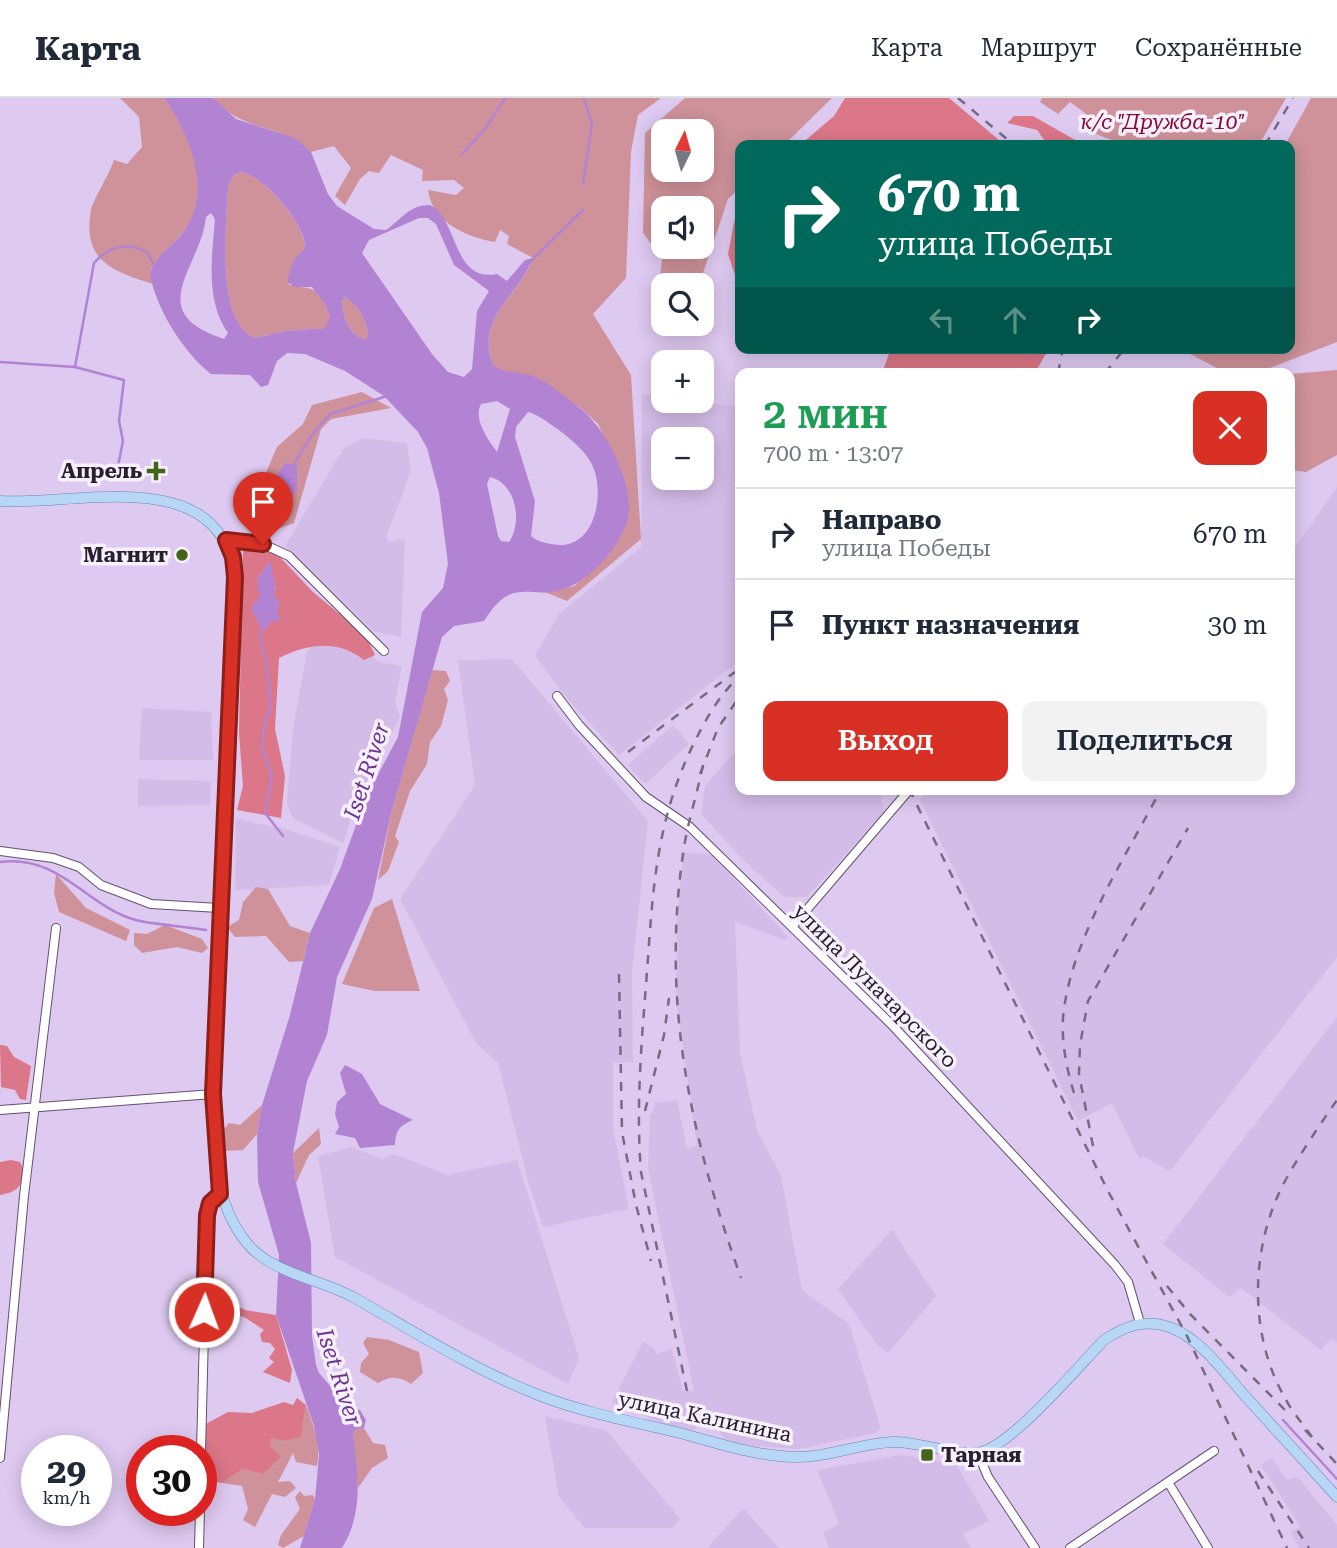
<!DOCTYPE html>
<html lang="ru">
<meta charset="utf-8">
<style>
body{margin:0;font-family:"Roboto Serif",serif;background:#f2f2f3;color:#1f2937;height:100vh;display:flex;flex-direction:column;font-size:26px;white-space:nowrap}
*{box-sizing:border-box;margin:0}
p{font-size:23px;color:#747a83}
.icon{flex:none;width:38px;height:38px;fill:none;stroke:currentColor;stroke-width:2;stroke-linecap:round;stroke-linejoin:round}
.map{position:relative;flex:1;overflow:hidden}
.details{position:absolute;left:735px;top:270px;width:560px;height:427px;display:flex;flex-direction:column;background:#fff;border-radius:14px;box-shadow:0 4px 18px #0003}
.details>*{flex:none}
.hud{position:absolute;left:735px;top:42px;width:560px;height:214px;border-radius:14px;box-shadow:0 4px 18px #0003;background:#00695c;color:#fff;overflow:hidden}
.needle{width:46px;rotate:5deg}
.fabs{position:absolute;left:651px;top:21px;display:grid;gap:14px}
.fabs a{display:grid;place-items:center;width:63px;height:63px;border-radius:14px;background:#fff;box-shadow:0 4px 18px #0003;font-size:35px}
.speed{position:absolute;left:21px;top:1337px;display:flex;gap:14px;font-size:35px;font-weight:700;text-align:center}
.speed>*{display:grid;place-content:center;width:91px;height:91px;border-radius:50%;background:#fff;box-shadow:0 4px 18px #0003;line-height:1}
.speed small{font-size:18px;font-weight:400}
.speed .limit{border:10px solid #d22;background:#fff;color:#111}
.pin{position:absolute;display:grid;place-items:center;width:60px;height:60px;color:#fff;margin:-72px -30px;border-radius:50% 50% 50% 0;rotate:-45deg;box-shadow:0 0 7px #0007}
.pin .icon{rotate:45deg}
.me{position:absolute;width:77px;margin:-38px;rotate:2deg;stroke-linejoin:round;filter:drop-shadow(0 0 5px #0008)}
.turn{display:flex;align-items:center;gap:24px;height:147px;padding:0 28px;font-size:32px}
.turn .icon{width:91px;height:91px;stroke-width:2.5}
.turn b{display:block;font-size:49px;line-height:60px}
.lanes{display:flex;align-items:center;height:66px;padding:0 28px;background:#0003;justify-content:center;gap:35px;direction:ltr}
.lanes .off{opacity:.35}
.round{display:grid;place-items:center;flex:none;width:74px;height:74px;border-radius:14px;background:#f2f2f3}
.headline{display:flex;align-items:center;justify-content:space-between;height:119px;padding:0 28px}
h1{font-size:42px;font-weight:600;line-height:52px;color:#1e9e55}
.action{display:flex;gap:14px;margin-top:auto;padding:14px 28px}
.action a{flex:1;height:80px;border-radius:14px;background:#d93025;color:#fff;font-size:28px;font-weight:600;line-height:80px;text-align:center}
.action a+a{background:#f2f2f3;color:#1f2937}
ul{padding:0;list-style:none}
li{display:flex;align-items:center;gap:21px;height:91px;padding:0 28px;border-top:2px solid #e0e1e3}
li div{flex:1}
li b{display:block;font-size:26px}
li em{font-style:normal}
header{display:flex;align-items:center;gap:42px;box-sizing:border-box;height:98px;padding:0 35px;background:#fff;border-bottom:2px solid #e0e1e3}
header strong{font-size:33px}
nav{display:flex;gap:38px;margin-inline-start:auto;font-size:24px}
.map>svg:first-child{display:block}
.built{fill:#d4bce8;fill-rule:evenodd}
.green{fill:#cf929a;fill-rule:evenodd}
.forest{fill:#db7788;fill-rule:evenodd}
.water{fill:#b283d3;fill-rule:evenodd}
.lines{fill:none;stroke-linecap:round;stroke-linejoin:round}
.stream{stroke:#b283d3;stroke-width:2.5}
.minor-casing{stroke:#635071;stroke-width:10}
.major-casing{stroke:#6685ad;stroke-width:11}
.minor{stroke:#fff;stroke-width:8}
.major{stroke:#b8d7f7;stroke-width:10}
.rail{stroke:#786a83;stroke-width:2.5;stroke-dasharray:9 9;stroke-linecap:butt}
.route-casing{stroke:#8d1f18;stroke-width:18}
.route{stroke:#d93025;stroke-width:12}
.poi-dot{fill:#446419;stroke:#f7f1fd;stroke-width:2.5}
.labels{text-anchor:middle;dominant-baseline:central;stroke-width:7;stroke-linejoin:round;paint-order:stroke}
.park-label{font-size:21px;font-style:italic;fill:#890b36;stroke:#f7f1fd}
.poi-label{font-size:21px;font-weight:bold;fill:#28202e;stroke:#f7f1fd;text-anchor:end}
.street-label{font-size:21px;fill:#28202e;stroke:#f7f1fd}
.water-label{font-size:23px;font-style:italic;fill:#703594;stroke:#f7f1fd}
</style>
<header>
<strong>Карта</strong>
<nav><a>Карта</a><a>Маршрут</a><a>Сохранённые</a></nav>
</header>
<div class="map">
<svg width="1337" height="1450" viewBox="0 0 1337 1450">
<rect width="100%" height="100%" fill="#dec9f0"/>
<!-- built -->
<g class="built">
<path d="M642 296 663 299V303L740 308V562L619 657 564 597 535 557 559 516 641 449ZM663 341H702V380H663Z"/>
<path d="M363 340 407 345 411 373 386 439 388 444 405 441 401 539 373 533 285 448 343 351Z"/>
<path d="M1337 389V859L1170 1073 1143 1058 1140 1062 1112 1005 1078 1023 920 702 930 691H1290V457Z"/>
<path d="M343 522 378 564 402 568 395 604 400 619 356 705 343 745 293 720 287 705 293 632 307 553Z"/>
<path d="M512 561 648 723 632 873 633 964 613 965V1030L629 1111 543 1129 529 1086 498 965 476 945 400 801 475 687 458 562Z"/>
<path d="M142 610 211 614 213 662H139Z"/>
<path d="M673 627 689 646 645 686 628 667Z"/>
<path d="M740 648V691H879L884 714 807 799H784L744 763 701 716 705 688Z"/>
<path d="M138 681 211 683 210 707 138 708Z"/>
<path d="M236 721 285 731 340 749 329 787 235 792Z"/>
<path d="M683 754 712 757 788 839 786 842 735 824 740 955 757 1032 781 1078 802 1192 849 1226 881 1331 875 1335 799 1351 756 1348 725 1343 717 1329 712 1327 698 1323 695 1333 664 1326 612 1304 643 1244 652 1249 657 1256 672 1251 683 1293H694L648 1071 650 1019 655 1005 677 1002 687 1051 697 1047 676 901 677 822Z"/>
<path d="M1337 919V1244L1330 1241 1321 1252 1241 1190 1229 1199 1163 1146Z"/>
<path d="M351 1049 383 1061 394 1056 448 1077 517 1062 579 1260 568 1286 335 1159 318 1058Z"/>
<path d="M892 1132 936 1198 888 1255 878 1248 838 1191Z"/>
<path d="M545 1318 607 1333 680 1421 672 1430H585L559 1399Z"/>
<path d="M901 1357 956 1366 989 1423 963 1436 971 1450H829L823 1434 839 1426 817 1372Z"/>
<path d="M1272 1360 1287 1382 1294 1379 1300 1382 1337 1427V1450H1299L1291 1434 1300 1429 1261 1367Z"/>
<path d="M744 1411 779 1450H707L734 1420Z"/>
</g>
<!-- green -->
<g class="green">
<path d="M120 0H164C187 32 212 85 190 124 180 142 162 153 151 171L153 186C112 173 82 163 91 112 93 102 109 77 114 62L127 66 142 49 139 19Z"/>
<path d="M213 0H661L638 17 631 54 626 180 593 216 631 277 641 441 567 503 545 494 574 488 608 457 624 431 628 408 621 376 598 326 583 312 535 279 500 272 493 267C475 217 519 200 533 160L507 146 509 138 500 132 495 144C466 139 432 124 428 92L456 97 464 90 454 82 422 83 423 72 391 57 379 75 369 73 360 81 345 107 335 98 351 70 334 48 311 54C280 24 245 36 213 0Z"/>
<path d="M685 0H832L784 47H740V90L728 101 699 187H663V218L656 216 662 160 643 135 645 35ZM663 33H702V72H663ZM663 110H702V149H663Z"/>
<path d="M1042 0H1286L1259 47C1216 47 1129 56 1093 34 1086 29 1086 22 1085 15L1070 4 1058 16 1040 4Z"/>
<path d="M1311 0H1337V244L1257 275H1226L1179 250H1290V47H1285Z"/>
<path d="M241 74C264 78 306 126 305 151L293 163 289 187C318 192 319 188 330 219L326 230 286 233 255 240C214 224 227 123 228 88L233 78Z"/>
<path d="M345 199C358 207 368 224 368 239L365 241C349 237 343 219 342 204Z"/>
<path d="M1337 272V357L1306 374 1290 372V276Z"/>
<path d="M362 294 391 310 331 321 321 331 294 425 278 431 263 419 258 393 277 349 303 326 312 307Z"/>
<path d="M432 572 446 573 450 583 444 591 448 602 441 628 430 644 427 666 410 693 395 738 399 744 388 773 378 782 392 712Z"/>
<path d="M56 776 86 810 130 832 126 843 59 814 54 795Z"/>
<path d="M256 789 268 791 290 828 310 835 303 863 289 864 266 838 235 839 227 829 239 822 243 804Z"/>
<path d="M392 801 420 893H375L342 886 374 810Z"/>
<path d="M165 827 202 841 208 850 202 855 177 849 142 855 134 847V835L147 836Z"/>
<path d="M262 1007 257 1036 243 1052 224 1053 223 1032 229 1025 240 1027Z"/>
<path d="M319 1030 321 1046 309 1057 296 1085 293 1055Z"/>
<path d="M367 1239 389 1242 419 1254 423 1275 411 1286C399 1278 390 1278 378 1285L360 1274 361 1265 369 1256 363 1245Z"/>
<path d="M306 1307C313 1326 321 1347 317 1368L296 1364 293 1355 278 1384 290 1383 296 1390 285 1399 272 1396 255 1429 243 1422 248 1411 242 1388 222 1385 243 1371 263 1376 271 1339 286 1343 301 1339Z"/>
<path d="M364 1330 373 1345 385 1347 388 1360 372 1370 358 1390 353 1336 356 1331Z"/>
<path d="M300 1393 304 1398 313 1397 315 1401 304 1438 283 1450 278 1447 281 1437 300 1411 295 1399Z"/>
</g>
<!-- forest -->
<g class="forest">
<path d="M845 0H949L1005 47H800L834 18Z"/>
<path d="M1014 18H1033L1084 47H1048L1037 32 1007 25Z"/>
<path d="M740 109V192L728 156 736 114Z"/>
<path d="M891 250H1049L1035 275H882Z"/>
<path d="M249 447 278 457 313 494 366 538 375 557 364 562C337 541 308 546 279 560L275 631 285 678 281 720 237 712 243 688 239 635 243 453ZM269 464 276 490 273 494 277 516 270 524 257 482Z"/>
<path d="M0 947 7 948 14 959 31 968 26 1002 20 1001 15 992 1 989Z"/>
<path d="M11 1062 20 1064 25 1074C21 1090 16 1094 0 1097V1064Z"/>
<path d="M236 1207 245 1212 276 1217 292 1272 290 1285 263 1274 274 1264 269 1260 275 1251 270 1245 262 1244 260 1236 264 1232 244 1219 229 1216V1209Z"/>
<path d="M297 1300 306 1307 301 1339 286 1343 271 1340 270 1349 281 1359 263 1376 243 1371 222 1385 206 1382 204 1327 228 1314 252 1315 284 1304 293 1307Z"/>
</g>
<!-- water -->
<g class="water">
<path d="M164 0H213L236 21 292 39 300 44 311 54 328 96 337 108 374 131 386 132C402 121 409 107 430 107 459 121 452 185 497 176L507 183 525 162 533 160C518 200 475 218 493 267 505 276 519 273 533 278 550 285 567 300 581 311 606 330 635 389 628 420 622 445 595 477 571 488 531 507 515 473 484 523L454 528 442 539 392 712 372 801 337 879 327 937 307 983 293 1055 296 1085 311 1145 312 1238 316 1267 319 1275 346 1306 360 1312 366 1322 364 1330 356 1331 353 1336C358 1375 364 1415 342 1450H300L315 1401 319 1357 314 1328 276 1217 279 1157 258 1084 257 1036 262 1007 290 917 310 835 340 771 367 697 398 639 422 514 443 490 448 466 439 395 427 350 418 334 384 298 345 273 305 256 287 255 277 263 268 287 261 289 250 277 211 276C184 255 155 210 150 175 155 158 174 147 184 133 214 93 189 35 164 0ZM241 74C264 78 306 126 305 150L293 163 287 183 294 189H312L325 206 330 219 325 230 286 233 255 240C214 224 227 123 228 88L233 78ZM211 115 215 121C212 158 205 203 228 235L224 241C141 214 201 170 206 119ZM419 120H428L436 126 454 167 489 193 477 213 472 271 464 279 448 274 432 256 362 155 369 142ZM345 199C358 207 368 224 368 239L365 241C349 237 343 219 342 204ZM497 303 510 311 497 354C488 342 473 321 481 306ZM528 314C539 317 547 324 556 330 571 341 590 356 595 374 604 406 591 455 551 446 544 445 537 443 531 438L535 403 515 339 516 329ZM490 379C516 385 523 424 509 444L501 443 498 438 487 386Z"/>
<path d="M285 365 297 367V390L283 415 273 414 268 405 273 384Z"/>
<path d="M270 462 276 491 273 494 280 506 277 516 281 522 270 524 268 530 262 532 251 510 260 498 257 482Z"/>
<path d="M345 967 362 976 380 1006 413 1022C399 1028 396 1032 395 1047L360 1050 355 1040 335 1036 339 1029 335 1016 337 1004 346 996 340 975Z"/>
</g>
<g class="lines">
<!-- stream -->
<g class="stream">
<path d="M461 57 485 31 505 0"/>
<path d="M583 86 592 26 584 0"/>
<path d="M531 163 583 112"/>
<path d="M0 264 75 269"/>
<path d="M294 366 311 338 330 316 387 298"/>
<path d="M118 368 123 343 119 323 124 282 75 269 94 165C109 148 127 144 147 154L154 167"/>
<path d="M270 435 273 414"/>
<path d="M262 532 260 541 266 561 271 610 264 626 262 651 272 677 265 715 283 738"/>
<path d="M0 764C60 756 87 809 136 822 155 827 185 828 206 832"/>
<path d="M1283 1322 1337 1381"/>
</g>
<!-- minor casing -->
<g class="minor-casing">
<g id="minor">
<path d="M226 442 263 446 289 458 384 553"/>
<path d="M557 598 579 627 646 699 690 729 893 928 1115 1167 1128 1184 1140 1225"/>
<path d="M0 753 53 760 79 769 101 787 151 806 219 810"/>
<path d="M792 829 910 691"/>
<path d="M0 1012 213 996"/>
<path d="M201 1353 207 1117 210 1105 220 1096"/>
<path d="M978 1355 988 1379 1035 1450"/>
<path d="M0 1360 24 1098 56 830"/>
<path d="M1168 1384 1208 1450"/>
<path d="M199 1450 200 1412"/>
<path d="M1070 1450 1214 1353"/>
</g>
</g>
<!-- major casing -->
<g class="major-casing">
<path id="major" d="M0 403C77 408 221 364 235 479L213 996C214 1048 212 1101 246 1144 270 1175 320 1181 353 1199 415 1234 474 1272 541 1298 585 1315 634 1324 680 1335 717 1345 756 1358 794 1359 828 1360 860 1345 893 1344 919 1343 960 1360 981 1354 1014 1345 1078 1269 1104 1242 1124 1229 1144 1220 1169 1229 1201 1240 1225 1276 1247 1300 1277 1333 1307 1366 1337 1399"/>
</g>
<!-- minor -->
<use href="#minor" class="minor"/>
<!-- major -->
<use href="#major" class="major"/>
<!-- rail -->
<g class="rail">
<path d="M958 0 1014 47"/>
<path d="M1265 47 1293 0"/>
<path d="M1058 275 1063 250"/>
<path d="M1105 275 1125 250"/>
<path d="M628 654 735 574"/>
<path d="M703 667C697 697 687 726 683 756 661 906 691 1040 741 1180"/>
<path d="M700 676 718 630 740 598"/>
<path d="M739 686 740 685"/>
<path d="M909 691 1109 1095 1187 1238 1287 1450"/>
<path d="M619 876 622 1034 636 1107 651 1163"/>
<path d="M1074 995C1066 969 1060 938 1064 911 1074 836 1127 757 1161 691"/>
<path d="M645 1013 664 937 669 900"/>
<path d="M1093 1048 1079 976 1080 947 1088 903 1188 730"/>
<path d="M1167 1188 1190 1216 1288 1315"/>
<path d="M687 1293 641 1074C636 1012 641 950 646 887 653 795 654 723 697 639 708 617 722 594 740 578"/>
<path d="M1305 1332 1337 1366"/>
<path d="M1312 1339C1303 1326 1292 1314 1285 1300 1248 1236 1250 1148 1285 1083 1300 1056 1319 1028 1337 1002"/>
<path d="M1258 1373 1309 1450"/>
</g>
</g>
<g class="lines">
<!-- route casing -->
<g class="route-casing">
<path id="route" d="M204 1214 207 1117 210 1105 220 1096 213 996 235 479 233 459 226 442 263 446"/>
</g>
<!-- route -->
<use href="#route" class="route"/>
</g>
<!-- markers -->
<g class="poi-dot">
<path d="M152.5 362.5h7v7h7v7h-7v7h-7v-7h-7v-7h7z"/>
<circle cx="182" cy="457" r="7"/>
<rect x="920" y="1350" width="14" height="14" rx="3.5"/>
</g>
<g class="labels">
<!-- park labels -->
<g class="park-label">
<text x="1163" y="24">к/с "Дружба-10"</text>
</g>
<!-- poi labels -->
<g class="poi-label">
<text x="142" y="373">Апрель</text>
<text x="168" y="457">Магнит</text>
<text x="941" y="1357" text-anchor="start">Тарная</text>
</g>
<!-- street labels -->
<g class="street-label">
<text transform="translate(875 888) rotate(45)">улица Луначарского</text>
<text transform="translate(705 1319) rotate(12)">улица Калинина</text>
</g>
<!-- water labels -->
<g class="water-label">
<text transform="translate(367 673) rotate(-72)">Iset River</text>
<text transform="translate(339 1279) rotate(72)">Iset River</text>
</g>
</g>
</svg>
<div class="fabs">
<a><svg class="needle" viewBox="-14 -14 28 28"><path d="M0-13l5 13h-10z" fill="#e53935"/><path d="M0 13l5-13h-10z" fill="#747a83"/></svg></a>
<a><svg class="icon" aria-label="sound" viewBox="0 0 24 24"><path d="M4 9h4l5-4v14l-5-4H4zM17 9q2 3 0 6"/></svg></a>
<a><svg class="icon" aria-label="search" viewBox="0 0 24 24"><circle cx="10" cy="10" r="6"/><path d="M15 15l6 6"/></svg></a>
<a>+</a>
<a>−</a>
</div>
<div class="speed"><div>29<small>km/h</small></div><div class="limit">30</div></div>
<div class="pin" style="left:263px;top:446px;background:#d93025"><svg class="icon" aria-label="arrive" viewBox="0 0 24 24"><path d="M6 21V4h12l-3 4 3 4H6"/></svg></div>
<svg class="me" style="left:204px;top:1214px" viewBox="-20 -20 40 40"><circle r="17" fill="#d93025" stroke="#fff" stroke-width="3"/><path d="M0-11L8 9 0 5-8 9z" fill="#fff"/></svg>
<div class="hud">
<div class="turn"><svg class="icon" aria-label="right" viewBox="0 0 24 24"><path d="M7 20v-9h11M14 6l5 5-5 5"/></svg><div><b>670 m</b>улица Победы</div></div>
<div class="lanes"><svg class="icon off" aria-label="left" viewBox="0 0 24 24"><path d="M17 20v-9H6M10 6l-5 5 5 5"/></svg><svg class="icon off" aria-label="ahead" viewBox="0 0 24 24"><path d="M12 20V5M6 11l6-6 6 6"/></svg><svg class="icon" aria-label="right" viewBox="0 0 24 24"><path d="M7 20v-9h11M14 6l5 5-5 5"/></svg></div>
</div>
<section class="details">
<div class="headline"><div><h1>2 мин</h1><p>700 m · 13:07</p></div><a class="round" style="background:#d93025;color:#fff"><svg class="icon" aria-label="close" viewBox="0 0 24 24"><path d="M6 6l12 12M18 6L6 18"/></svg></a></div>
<ul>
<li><svg class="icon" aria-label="right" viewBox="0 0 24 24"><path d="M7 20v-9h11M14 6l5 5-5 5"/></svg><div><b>Направо</b><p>улица Победы</p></div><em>670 m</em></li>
<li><svg class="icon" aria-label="arrive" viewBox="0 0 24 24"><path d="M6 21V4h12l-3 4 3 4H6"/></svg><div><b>Пункт назначения</b></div><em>30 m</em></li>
</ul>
<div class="action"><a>Выход</a><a>Поделиться</a></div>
</section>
</div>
